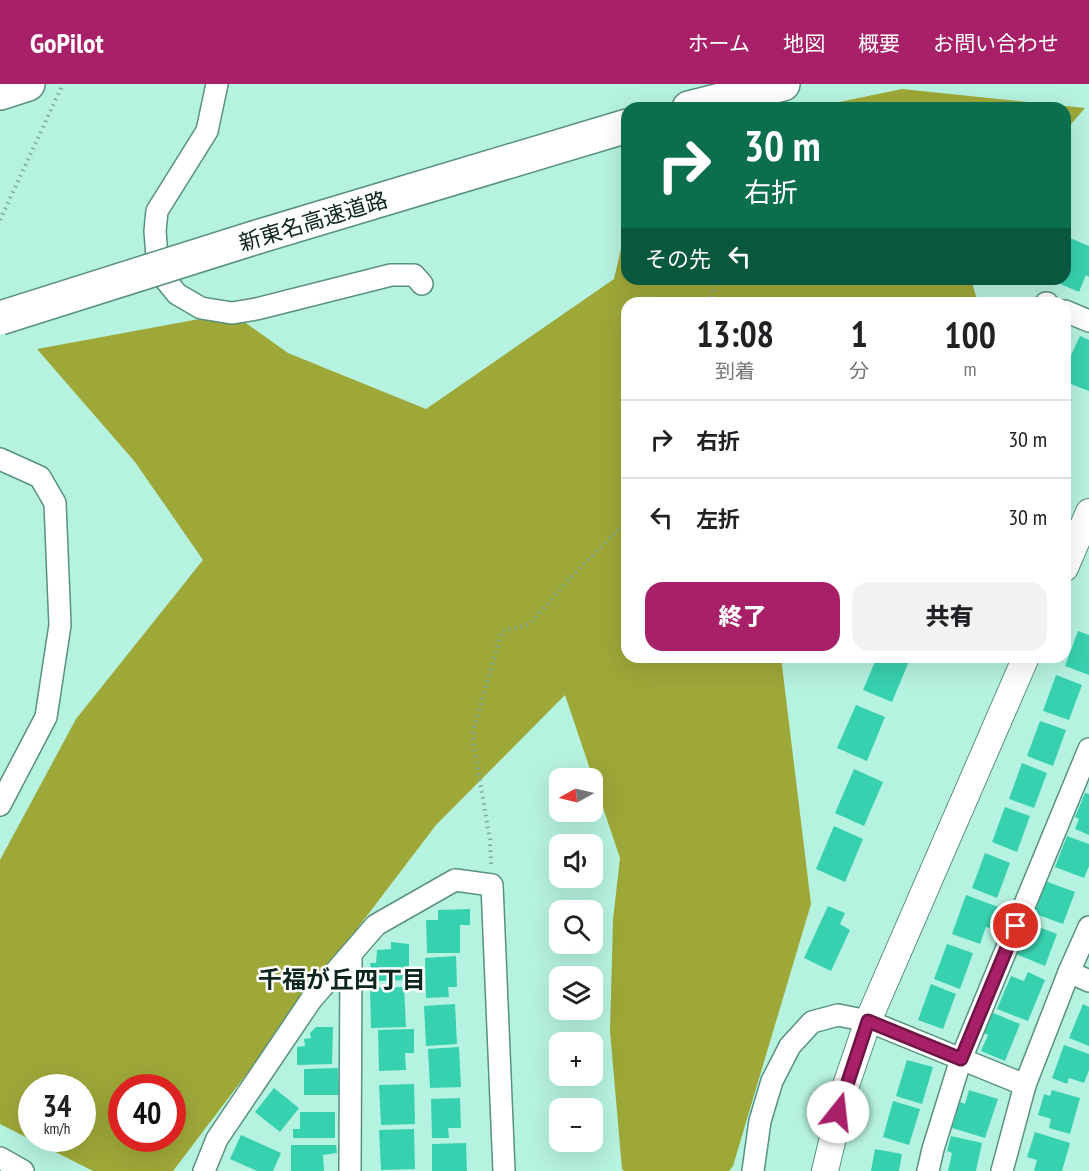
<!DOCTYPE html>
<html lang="ja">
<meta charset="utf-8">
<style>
body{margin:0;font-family:"PT Sans Narrow","Noto Sans JP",sans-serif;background:#f2f2f2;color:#202124;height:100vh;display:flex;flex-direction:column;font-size:22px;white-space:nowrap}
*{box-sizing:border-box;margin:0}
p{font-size:20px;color:#757577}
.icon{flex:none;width:33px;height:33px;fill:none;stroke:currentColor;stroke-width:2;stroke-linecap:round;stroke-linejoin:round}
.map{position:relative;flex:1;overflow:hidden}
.panel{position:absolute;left:621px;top:213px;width:450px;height:366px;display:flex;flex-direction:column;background:#fff;border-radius:18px;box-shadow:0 6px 24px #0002}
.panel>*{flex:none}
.top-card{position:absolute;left:621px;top:18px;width:450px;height:183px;border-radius:18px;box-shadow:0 6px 24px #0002;background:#0b6e4f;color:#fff;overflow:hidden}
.needle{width:39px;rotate:262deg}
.controls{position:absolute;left:549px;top:684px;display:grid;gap:12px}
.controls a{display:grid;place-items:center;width:54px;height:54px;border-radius:12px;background:#fff;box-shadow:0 6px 24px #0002;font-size:30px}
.speed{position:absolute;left:18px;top:990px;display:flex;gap:12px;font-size:30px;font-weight:700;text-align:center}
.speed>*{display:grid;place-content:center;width:78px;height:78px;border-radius:50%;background:#fff;box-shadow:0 6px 24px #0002;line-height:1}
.speed small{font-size:15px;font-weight:400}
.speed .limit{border:9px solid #d22;background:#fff;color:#111}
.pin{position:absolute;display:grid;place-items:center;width:51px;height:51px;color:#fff;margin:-26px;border:3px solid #fff;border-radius:50%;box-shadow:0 2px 6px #0007}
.me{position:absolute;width:66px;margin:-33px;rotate:16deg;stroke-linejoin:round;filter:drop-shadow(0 0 4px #0008)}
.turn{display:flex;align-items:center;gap:21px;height:126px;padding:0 24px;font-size:27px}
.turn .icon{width:78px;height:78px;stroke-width:2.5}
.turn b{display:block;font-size:42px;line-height:51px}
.then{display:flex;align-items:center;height:57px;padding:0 24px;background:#0003;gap:12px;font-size:22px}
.eta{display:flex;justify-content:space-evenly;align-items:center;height:102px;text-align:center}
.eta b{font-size:36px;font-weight:800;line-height:42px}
.cta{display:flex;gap:12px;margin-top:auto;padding:12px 24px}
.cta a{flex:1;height:69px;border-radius:18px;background:#a82068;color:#fff;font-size:24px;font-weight:800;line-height:69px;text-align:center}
.cta a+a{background:#f2f2f2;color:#202124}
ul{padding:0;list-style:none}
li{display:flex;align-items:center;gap:18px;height:78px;padding:0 24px;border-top:2px solid #e0e0e0}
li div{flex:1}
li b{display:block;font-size:22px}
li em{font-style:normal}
header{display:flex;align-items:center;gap:36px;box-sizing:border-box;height:84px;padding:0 30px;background:#a82068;color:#fff}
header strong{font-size:28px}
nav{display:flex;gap:33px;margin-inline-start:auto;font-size:21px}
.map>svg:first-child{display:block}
.forest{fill:#9ea838;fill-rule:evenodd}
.building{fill:#38d1af}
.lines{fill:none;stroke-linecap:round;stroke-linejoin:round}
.minor-casing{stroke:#589181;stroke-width:24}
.tertiary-casing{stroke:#589181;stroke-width:28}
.motorway-casing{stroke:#589181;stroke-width:36}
.path{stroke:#7cab9d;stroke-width:4;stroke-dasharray:1.5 4.5;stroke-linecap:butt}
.minor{stroke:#fff;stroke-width:21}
.tertiary{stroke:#fff;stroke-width:26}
.motorway{stroke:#fff;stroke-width:33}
.motorway-bridge-casing{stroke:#589181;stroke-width:36;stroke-linecap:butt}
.motorway-bridge{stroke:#fff;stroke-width:33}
.route-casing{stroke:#6d1544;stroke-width:15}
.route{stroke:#a82068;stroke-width:10}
.labels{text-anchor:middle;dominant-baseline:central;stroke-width:5;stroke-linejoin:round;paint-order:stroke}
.street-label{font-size:22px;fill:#0d251f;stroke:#fff}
.neighbourhood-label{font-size:24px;font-weight:bold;fill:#0d251f;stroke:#fff}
</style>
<header>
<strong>GoPilot</strong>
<nav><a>ホーム</a><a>地図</a><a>概要</a><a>お問い合わせ</a></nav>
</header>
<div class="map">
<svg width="1089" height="1087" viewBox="0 0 1089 1087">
<rect width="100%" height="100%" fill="#b6f2e0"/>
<!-- forest -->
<g class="forest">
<path d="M902 5 1085 24 1065 47V24H810Z"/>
<path d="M627 139V195H971L978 219H627V573H781L811 820 733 1082 729 1087H624L622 1085 610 947 613 836 620 774 565 611 436 741 173 1087H93L0 1040V776L76 635 203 476 135 378 37 265 232 229 288 269 426 325 614 195ZM32 1004H82V1054H32ZM122 1004H172V1054H122Z"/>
</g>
<!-- building -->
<g class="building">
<path d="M1070 154 1089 162V193L1086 191 1079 208 1049 195H1065V165Z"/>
<path d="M1080 252 1089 256V307L1068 299 1070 291 1065 288V284Z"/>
<path d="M1078 547 1089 551V591L1065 582Z"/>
<path d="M877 573H906L910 575 892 618 863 606Z"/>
<path d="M1056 591 1082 601 1069 636 1043 627Z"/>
<path d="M856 621 885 633 867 677 837 664Z"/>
<path d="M1040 637 1066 646 1053 682 1027 672Z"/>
<path d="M1022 679 1047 689 1034 724 1009 715Z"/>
<path d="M854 685 883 698 864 742 835 729Z"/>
<path d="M1085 709 1089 710V751L1075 745 1079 735 1075 733Z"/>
<path d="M1005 723 1030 732 1017 768 992 758Z"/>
<path d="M834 742 863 755 845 798 816 785Z"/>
<path d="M1067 752 1089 760V782L1084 794 1055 783Z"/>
<path d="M985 769 1010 779 997 814 972 804Z"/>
<path d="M1045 797 1075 808 1063 840 1033 829Z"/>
<path d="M966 811 1001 824 993 845 986 843 980 860 952 850Z"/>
<path d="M828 822 845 829 840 840 850 846 831 887 804 874Z"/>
<path d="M470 825V841H460V869H427L426 836H438V826Z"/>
<path d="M1028 839 1057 850 1045 882 1016 870Z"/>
<path d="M391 858 409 860V896L374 897 370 879H376L377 866 391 865Z"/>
<path d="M947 860 973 869 960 905 934 895Z"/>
<path d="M456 872 457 903H448L449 913 426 914 425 874Z"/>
<path d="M1028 888 1045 896 1028 937 997 925 1011 892 1024 897Z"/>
<path d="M931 900 956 910 943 945 918 936Z"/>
<path d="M404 903 406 943 371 944 370 904Z"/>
<path d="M455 920 457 960 426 962 424 922Z"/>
<path d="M1083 920 1089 923V962L1069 954Z"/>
<path d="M991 928 1020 940 1005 977 981 967 988 951 983 949Z"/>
<path d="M316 943H333L332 980 297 981V963L305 962 304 955 311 954 310 949Z"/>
<path d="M414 945V969H405L406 986 379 987 378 946Z"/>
<path d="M1064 961 1089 970V986L1084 999 1069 994 1067 1000 1052 994Z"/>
<path d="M459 963 461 1003 430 1004 428 965Z"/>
<path d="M907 976 933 983 922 1020 896 1012Z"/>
<path d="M338 984 339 1011H304V985Z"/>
<path d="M414 1000 415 1040 381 1041 379 1001Z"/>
<path d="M274 1004 299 1024 280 1048 255 1028Z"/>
<path d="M969 1006 998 1015 985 1054 952 1044 960 1018 965 1020Z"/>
<path d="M1052 1006 1080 1014 1070 1050 1049 1044 1051 1035 1038 1031 1044 1010 1050 1012Z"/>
<path d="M460 1014 461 1044H448L449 1054H432L431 1015Z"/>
<path d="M893 1017 920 1025 909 1061 883 1053Z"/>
<path d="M300 1028H335V1054H293V1045H300Z"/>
<path d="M414 1045 415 1085 381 1086 379 1046Z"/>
<path d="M1035 1048 1070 1059 1062 1087H1034L1037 1076 1027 1073Z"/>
<path d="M241 1051 281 1069 273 1087H257L230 1075Z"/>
<path d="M951 1052 982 1059 976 1087H948L952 1069 947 1067Z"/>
<path d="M466 1059 467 1087H432V1060Z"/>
<path d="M291 1061H336L337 1069 323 1071 324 1087H291Z"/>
<path d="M875 1065 902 1070 899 1087H871Z"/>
</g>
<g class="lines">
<!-- minor casing -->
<g class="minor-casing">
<g id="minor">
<path d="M217 0 207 47 157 127 155 147 157 173 164 194 177 210 201 224 232 229 256 225 391 191H414L422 200"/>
<path d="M1046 219H1047"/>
<path d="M1065 227 1089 237"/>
<path d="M0 375 40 393 55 419 60 541 46 633 0 721"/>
<path d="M1069 888 1089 897"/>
<path d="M0 1074 23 1087"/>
<path d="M204 1087 217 1055 311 916 376 841 455 796 492 801 504 1087"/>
<path d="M350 1087 351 870"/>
<path d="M753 1087 760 1037 772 997 790 962 812 938 838 931 868 937 1025 1001"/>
<path d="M928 1087 933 1065 961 975 1089 665"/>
<path d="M1002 1087 1025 1001 1069 888 1089 843"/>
</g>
</g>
<!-- tertiary casing -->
<g class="tertiary-casing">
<g id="tertiary">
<path d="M1065 484 1089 428"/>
<path d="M825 1087 844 1007 868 937 1026 573"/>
</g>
</g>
<!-- motorway casing -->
<g class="motorway-casing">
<g id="motorway">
<path d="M0 9 28 0"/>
<path d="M689 24 783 0"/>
<path d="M257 153 627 42"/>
</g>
</g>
<!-- path -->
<g class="path">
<path d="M0 136 63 0"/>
<path d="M710 219 716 195"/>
<path d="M491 780 490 756 472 651 502 547 530 540 573 491 627 437"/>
</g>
<!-- minor -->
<use href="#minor" class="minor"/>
<!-- tertiary -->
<use href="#tertiary" class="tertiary"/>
<!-- motorway -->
<use href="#motorway" class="motorway"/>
<!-- motorway-bridge casing -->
<g class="motorway-bridge-casing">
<path id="motorway-bridge" d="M0 234 257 153"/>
</g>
<!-- motorway-bridge -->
<use href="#motorway-bridge" class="motorway-bridge"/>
</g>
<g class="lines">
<!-- route casing -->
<g class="route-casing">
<path id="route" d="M838 1028 868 937 961 975 1016 842"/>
</g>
<!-- route -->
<use href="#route" class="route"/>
</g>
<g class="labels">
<!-- street labels -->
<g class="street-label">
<text transform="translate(313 137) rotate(-17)">新東名高速道路</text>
</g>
<!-- neighbourhood labels -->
<g class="neighbourhood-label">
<text x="342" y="895">千福が丘四丁目</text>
</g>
</g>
</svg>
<div class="controls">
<a><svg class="needle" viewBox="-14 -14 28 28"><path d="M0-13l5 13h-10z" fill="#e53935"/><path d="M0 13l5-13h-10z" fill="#757577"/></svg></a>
<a><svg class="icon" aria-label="sound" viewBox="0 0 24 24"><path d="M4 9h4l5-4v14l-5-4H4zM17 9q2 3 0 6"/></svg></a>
<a><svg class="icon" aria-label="search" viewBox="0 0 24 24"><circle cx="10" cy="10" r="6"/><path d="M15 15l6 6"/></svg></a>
<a><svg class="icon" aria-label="layers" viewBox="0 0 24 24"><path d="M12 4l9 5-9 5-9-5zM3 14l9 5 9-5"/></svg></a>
<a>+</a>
<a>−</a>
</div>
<div class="speed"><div>34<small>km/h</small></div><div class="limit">40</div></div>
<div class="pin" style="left:1016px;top:842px;background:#d93025"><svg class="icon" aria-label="arrive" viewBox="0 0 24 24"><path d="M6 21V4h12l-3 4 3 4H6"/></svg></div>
<svg class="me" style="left:838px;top:1028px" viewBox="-20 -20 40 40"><circle r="19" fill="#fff"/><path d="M0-13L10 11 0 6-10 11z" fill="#a82068"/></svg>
<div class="top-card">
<div class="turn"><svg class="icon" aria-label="right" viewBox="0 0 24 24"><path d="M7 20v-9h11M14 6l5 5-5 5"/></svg><div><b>30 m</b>右折</div></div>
<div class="then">その先<svg class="icon" aria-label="left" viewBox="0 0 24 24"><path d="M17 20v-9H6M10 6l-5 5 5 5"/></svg></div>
</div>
<section class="panel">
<div class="eta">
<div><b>13:08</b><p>到着</p></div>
<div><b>1</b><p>分</p></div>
<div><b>100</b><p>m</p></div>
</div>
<ul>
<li><svg class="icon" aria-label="right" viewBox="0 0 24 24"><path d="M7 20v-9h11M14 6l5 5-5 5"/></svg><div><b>右折</b></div><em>30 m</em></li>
<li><svg class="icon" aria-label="left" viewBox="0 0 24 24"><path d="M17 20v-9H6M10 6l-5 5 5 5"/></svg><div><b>左折</b></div><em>30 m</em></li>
</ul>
<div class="cta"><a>終了</a><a>共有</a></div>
</section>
</div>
